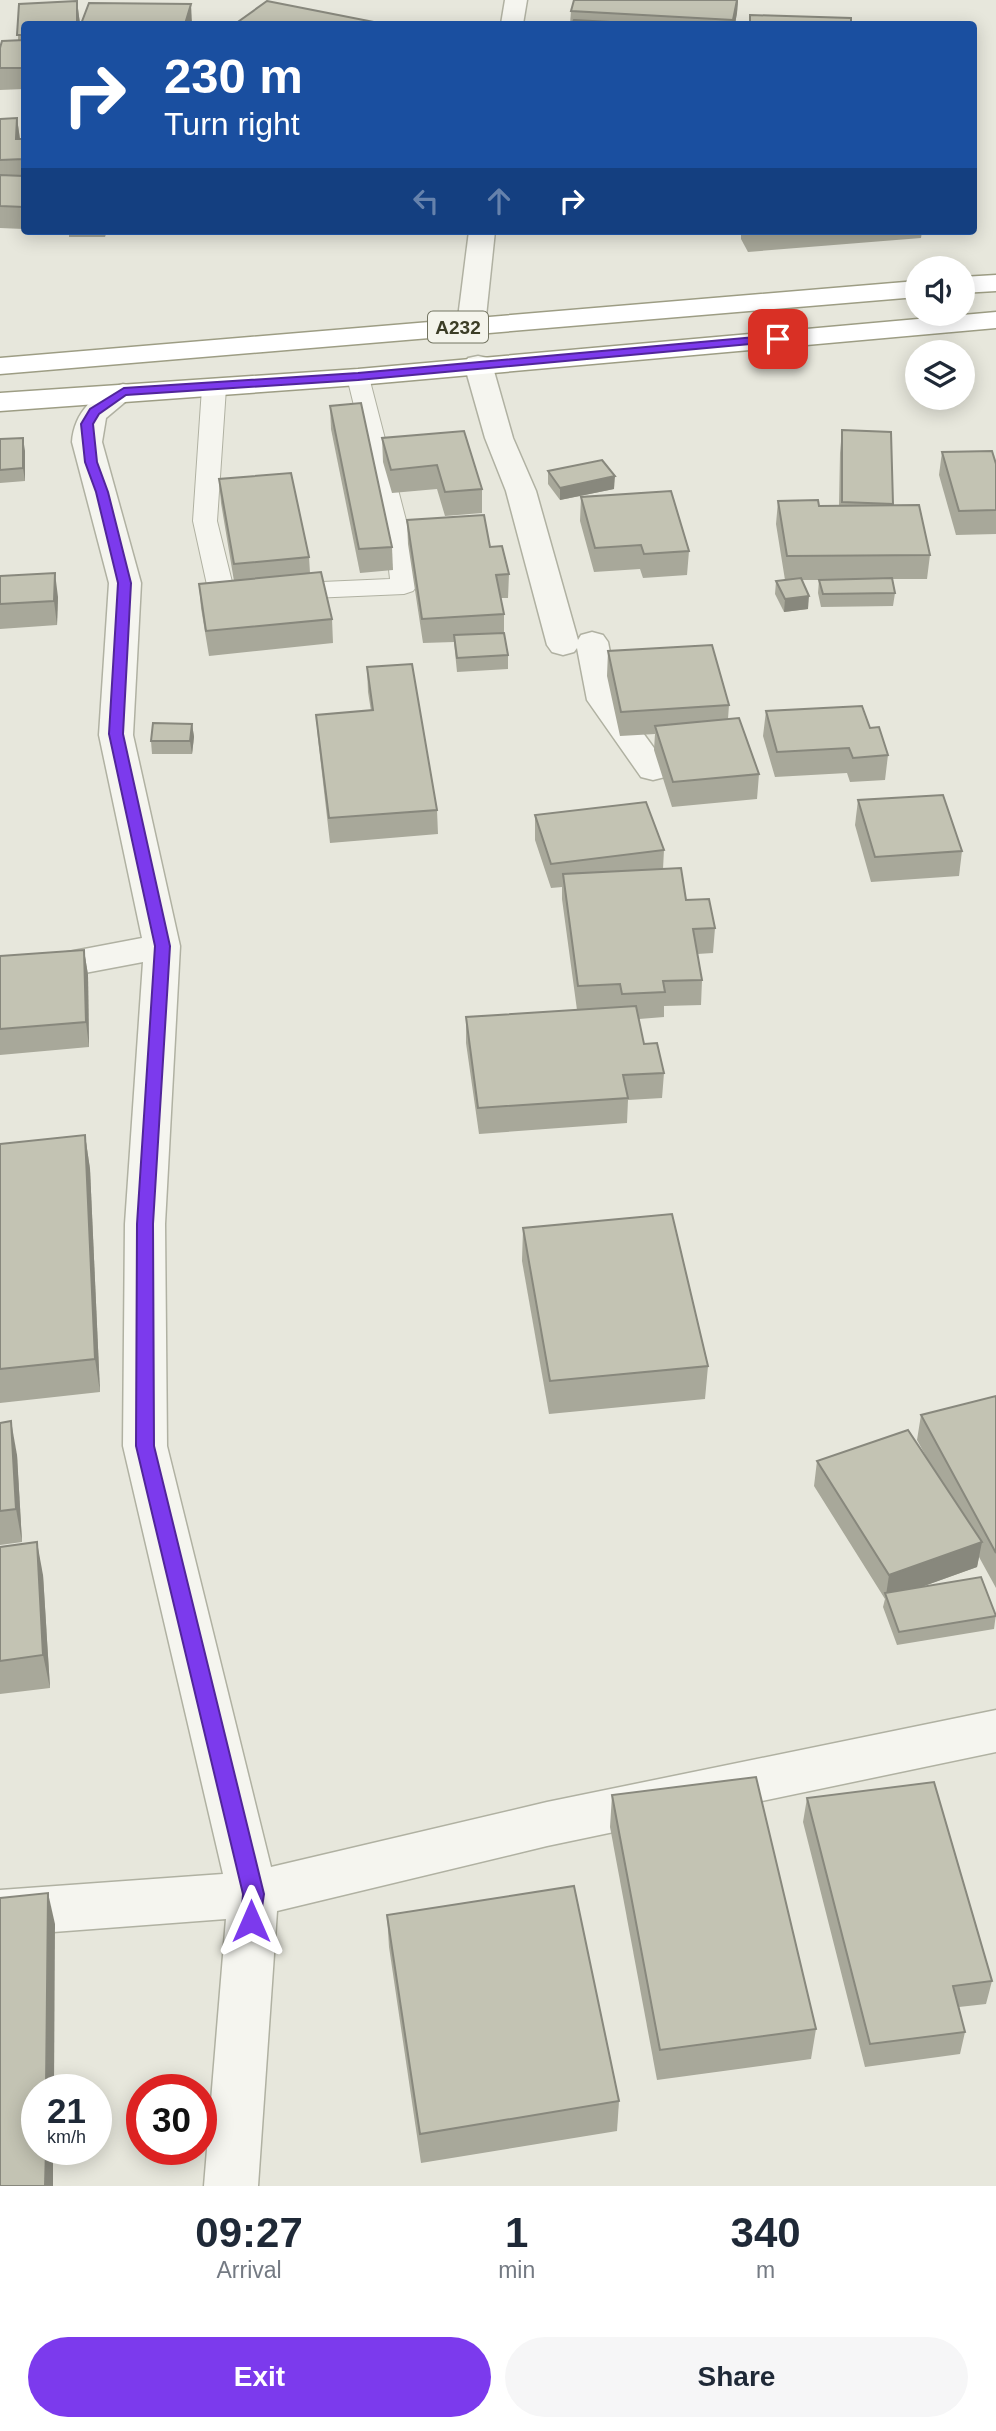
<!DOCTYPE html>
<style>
body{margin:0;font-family:Arial,sans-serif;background:#f6f6f7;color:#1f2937;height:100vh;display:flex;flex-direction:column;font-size:26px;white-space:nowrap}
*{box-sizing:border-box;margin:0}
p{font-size:23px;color:#747a83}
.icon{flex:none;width:38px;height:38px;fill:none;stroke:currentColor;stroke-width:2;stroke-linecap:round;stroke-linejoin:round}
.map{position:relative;height:2186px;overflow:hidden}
.details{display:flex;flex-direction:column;background:#fff;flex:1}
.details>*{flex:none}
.hud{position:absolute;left:21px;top:21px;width:956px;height:214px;border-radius:7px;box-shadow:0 4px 18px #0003;background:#1a4fa0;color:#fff;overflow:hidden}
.tools{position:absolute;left:905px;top:256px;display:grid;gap:14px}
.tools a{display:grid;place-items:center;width:70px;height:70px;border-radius:50%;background:#fff;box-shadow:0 4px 18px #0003;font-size:35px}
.speed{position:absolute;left:21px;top:2074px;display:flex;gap:14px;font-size:35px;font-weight:700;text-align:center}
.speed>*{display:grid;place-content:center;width:91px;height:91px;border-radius:50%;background:#fff;box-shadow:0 4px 18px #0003;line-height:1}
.speed small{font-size:18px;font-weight:400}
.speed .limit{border:10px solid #d22;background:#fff;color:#111}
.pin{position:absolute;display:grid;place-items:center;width:60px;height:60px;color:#fff;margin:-30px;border-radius:14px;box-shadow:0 4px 10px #0006}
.me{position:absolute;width:77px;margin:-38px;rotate:0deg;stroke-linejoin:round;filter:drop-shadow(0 0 5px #0008)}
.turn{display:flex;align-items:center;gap:24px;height:147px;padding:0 28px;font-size:32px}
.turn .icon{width:91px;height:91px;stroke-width:2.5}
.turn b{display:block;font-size:49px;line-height:60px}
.lanes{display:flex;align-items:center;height:66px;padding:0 28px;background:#0003;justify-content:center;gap:35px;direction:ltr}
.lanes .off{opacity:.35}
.eta{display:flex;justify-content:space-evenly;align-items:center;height:119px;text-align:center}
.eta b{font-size:42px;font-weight:700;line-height:49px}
.cta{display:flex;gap:14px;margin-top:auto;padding:14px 28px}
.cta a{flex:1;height:80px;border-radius:42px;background:#7c3aed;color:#fff;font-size:28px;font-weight:700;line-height:80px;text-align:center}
.cta a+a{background:#f6f6f7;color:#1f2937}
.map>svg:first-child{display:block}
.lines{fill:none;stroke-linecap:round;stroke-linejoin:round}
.service-casing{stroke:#b0b1a2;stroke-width:2}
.minor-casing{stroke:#b0b1a2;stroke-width:3}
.trunk-casing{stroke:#9d9d84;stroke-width:3}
.service{fill:#f5f5ef;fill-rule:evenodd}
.minor{fill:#f5f5ef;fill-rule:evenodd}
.trunk{fill:#fff;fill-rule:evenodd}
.wall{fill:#a8a89a}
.shaded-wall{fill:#88887d}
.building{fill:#c3c3b3;stroke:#88887d;stroke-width:2}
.route{fill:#7c3aed;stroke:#51269a;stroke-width:2}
.labels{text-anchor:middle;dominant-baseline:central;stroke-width:5;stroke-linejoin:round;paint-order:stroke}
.shield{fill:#f4f4eb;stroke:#737461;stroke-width:2}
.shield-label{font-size:19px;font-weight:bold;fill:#3c3d26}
</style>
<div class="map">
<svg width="996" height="2186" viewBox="0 0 996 2186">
<rect width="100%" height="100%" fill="#e7e7dc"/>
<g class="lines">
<!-- service casing -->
<g class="service-casing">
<path id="service" d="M358 370 366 372 369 377 409 532 417 586 413 591 404 594 222 602 213 599 209 594 193 521 202 388 206 383H222L226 388 217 521 233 586 390 579 385 532 347 377 350 372Z"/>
</g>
<!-- minor casing -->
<g class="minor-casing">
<g id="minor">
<path d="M505 0H527L523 24H501Z"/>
<path d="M469 231H495L485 326 481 332 471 334 461 332 457 326Z"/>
<path d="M478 356 488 358 492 364 513 438 536 491 578 640 581 635 592 632 603 635 608 642 619 700 670 770 665 777 653 780 641 777 587 700 577 648 574 652 563 655 552 652 547 645 506 491 485 438 464 364 468 358Z"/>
<path d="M123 384 133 386 137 392 106 418 102 442 141 583 133 735 180 946 165 1224 167 1446 271 1867 547 1802 996 1710V1752L547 1846 277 1911 258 2186H204L226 1919 0 1936V1890L223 1874 123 1446 125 1224 143 962 0 989V965L142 938 99 735 109 583 72 442C74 413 95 391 123 384Z"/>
</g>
</g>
<!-- trunk casing -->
<g class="trunk-casing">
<g id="trunk">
<path d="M996 275V291L962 293V277Z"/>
<path d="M917 281V297L0 374V358Z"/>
<path d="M996 312V328L358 385 0 411V393L358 369Z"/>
</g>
</g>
<!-- service -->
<use href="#service" class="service"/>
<!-- minor -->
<use href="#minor" class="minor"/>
<!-- trunk -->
<use href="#trunk" class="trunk"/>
</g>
<!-- wall -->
<g class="wall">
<path d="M574 0H738L737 13 735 24H570L571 11Z"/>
<path d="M77 1 80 24H24V89L0 90V48L2 41 18 40 19 4Z"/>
<path d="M17 118 20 139H24V229L0 228V119Z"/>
<path d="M69 231H107L105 237H69Z"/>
<path d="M545 231H640L545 232Z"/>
<path d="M658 231H727V234H659Z"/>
<path d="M741 231H922L921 238 748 252 741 239Z"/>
<path d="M330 406 392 547 393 570 360 573 331 429Z"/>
<path d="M842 430 891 432 893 506 930 555 927 579H892L895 593 893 606 821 607 818 593 819 580H801L808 609 784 612 775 594 776 581 785 580 776 524 778 501 819 506H839L840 453Z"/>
<path d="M464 431 482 489V513L445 516 437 489 392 493 383 462 382 438Z"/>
<path d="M0 439 25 451V481L0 483Z"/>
<path d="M942 452 996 464V534L956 535 939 475Z"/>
<path d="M548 471 614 489 560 500 548 484Z"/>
<path d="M219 479 309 557 310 573 332 619 333 643 209 656 201 608 199 584 234 581 221 503Z"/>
<path d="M581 497 689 551 687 575 643 578 640 569 594 572 580 521Z"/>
<path d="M407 520 490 547 509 574 508 598H501L504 614V633L508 655V669L457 672 454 642 423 643 408 544Z"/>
<path d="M0 576 58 597 57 625 0 629Z"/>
<path d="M608 651 729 705 728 719 759 774 757 799 672 807 654 750 655 734 620 736 607 676Z"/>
<path d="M367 667 437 810 438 834 330 843 318 739 316 715 371 711 368 692Z"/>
<path d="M766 711 870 728 888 755 885 780 850 782 847 773 775 777 763 736Z"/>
<path d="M192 724 194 737 192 754H152L151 741Z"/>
<path d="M858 800 962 851 959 876 871 882 855 825Z"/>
<path d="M535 815 664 850 663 869 686 900 715 928 713 953 697 954 702 980 701 1005 664 1006V1017L639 1019 644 1044 664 1073 662 1098 628 1100 627 1123 479 1134 466 1043V1017L577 1010 562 899V887L551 888 535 840Z"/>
<path d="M84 950 88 975 89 1047 0 1055V956Z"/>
<path d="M85 1135 90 1169 100 1392 0 1403V1144Z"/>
<path d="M523 1228 708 1366 705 1399 549 1414 522 1261Z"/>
<path d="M996 1396V1588L979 1557 977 1567 921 1587 996 1614 994 1629 897 1645 883 1607 885 1599 814 1486 817 1461 928 1460 917 1440 921 1415Z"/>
<path d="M0 1423 17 1455 22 1542 0 1545Z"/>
<path d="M0 1547 43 1575 50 1688 0 1694Z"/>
<path d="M612 1795 816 2029 811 2059 657 2080 610 1827Z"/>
<path d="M807 1798 992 1981 986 2004 959 2007 965 2032 960 2054 865 2067 803 1822Z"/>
<path d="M387 1915 619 2101 617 2131 421 2163 389 1947Z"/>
</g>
<!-- shaded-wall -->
<g class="shaded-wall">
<path d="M737 0H738L737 13 735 24H732Z"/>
<path d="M77 1 80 24H77Z"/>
<path d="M191 4 192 24H185Z"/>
<path d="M17 118 20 140 19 161 16 139Z"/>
<path d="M23 438 25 451V481L23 468Z"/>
<path d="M615 476 614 489 560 500V488Z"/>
<path d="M55 573 58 597 57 625 54 601Z"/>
<path d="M809 596 808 609 784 612 785 599Z"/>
<path d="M192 724 194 737 192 754 190 741Z"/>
<path d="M84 950 88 975 89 1047 86 1022Z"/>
<path d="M85 1135 90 1169 100 1392 95 1359Z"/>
<path d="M11 1421 17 1455 22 1542 16 1509Z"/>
<path d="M37 1542 43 1575 50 1688 43 1655Z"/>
<path d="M982 1542 977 1567 888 1599 886 1595 889 1575Z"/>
<path d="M48 1893 55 1924 54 2090H46Z"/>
<path d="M46 2149H53V2186H45Z"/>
</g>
<!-- building -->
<g class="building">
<path d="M574 0H737L733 20 571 11Z"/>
<path d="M77 1V24H24V35H17L19 4Z"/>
<path d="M267 1 384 24H235Z"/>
<path d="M89 3 191 4 185 24H81Z"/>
<path d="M750 15 851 18V24H750Z"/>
<path d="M574 20 647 24H572Z"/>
<path d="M24 40V68H0V48L2 41Z"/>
<path d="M17 118 16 139H24V159L0 160V119Z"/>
<path d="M0 175 24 176V207L0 206Z"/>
<path d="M361 403 392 547 359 549 330 406Z"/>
<path d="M842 430 891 432 893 504 842 502Z"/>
<path d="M464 431 482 489 445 492 437 465 391 470 382 438Z"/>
<path d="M23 438V468L0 470V439Z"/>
<path d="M992 451 996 464V510L959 511 942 452Z"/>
<path d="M602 460 615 476 560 488 548 471Z"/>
<path d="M291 473 309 557 234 564 219 479Z"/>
<path d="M671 491 689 551 644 554 641 545 595 548 581 497Z"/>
<path d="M818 500 819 506 919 505 930 555 787 556 778 501Z"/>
<path d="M484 515 490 547 502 546 509 574 496 575 504 614 422 619 407 520Z"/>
<path d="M321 572 332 619 206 631 199 584Z"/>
<path d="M55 573 54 601 0 604V576Z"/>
<path d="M801 578 809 596 785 599 776 581Z"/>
<path d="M892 578 895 593 823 594 819 580Z"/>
<path d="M504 633 508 655 457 658 454 635Z"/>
<path d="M712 645 729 705 621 712 608 651Z"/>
<path d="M412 664 437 810 329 818 316 715 373 710 367 667Z"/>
<path d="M862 706 870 728 879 727 888 755 853 758 849 748 777 752 766 711Z"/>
<path d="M739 718 759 774 673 782 655 726Z"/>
<path d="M153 723 192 724 190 741H151Z"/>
<path d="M943 795 962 851 875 857 858 800Z"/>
<path d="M646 802 664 850 551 864 535 815Z"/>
<path d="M681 868 686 900 709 899 715 928 693 929 702 980 663 981 665 992 622 994 620 984 578 986 563 874Z"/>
<path d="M84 950 86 1022 0 1029V956Z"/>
<path d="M636 1006 644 1044 657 1043 664 1073 623 1075 628 1098 478 1108 466 1017Z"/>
<path d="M85 1135 95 1359 0 1369V1144Z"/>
<path d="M672 1214 708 1366 550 1381 523 1228Z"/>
<path d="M996 1396V1553L921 1415Z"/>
<path d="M11 1421 16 1509 0 1511V1423Z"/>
<path d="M908 1430 982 1542 889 1575 817 1461Z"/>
<path d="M37 1542 43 1655 0 1661V1547Z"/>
<path d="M981 1577 996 1616 899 1632 885 1593Z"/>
<path d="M756 1777 816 2029 660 2050 612 1795Z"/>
<path d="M934 1782 992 1981 953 1986 965 2032 870 2044 807 1798Z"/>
<path d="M574 1886 619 2101 420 2134 387 1915Z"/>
<path d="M48 1893 46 2090H37V2149H46L45 2186H0V1898Z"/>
</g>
<!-- route -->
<path class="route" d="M778 335 784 339 782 341 358 380 126 395 99 414 93 424 97 462 108 492 131 583 123 734 170 946 153 1224 154 1446 264 1894 259 1927 251 1930 244 1927 241 1921 243 1894 136 1446 137 1224 155 946 109 734 118 583 96 492 85 462 81 424 90 409 124 388 358 373Z"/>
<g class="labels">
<!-- shield labels -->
<rect class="shield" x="428" y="311.5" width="60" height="31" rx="5"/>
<g class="shield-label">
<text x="458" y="327">A232</text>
</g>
</g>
</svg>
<div class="tools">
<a><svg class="icon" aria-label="sound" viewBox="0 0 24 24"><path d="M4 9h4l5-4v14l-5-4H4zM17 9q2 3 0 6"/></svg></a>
<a><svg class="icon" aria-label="layers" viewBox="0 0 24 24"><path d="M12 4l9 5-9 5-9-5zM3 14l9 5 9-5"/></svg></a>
</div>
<div class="speed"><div>21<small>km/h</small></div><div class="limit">30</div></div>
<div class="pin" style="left:778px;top:339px;background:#d93025"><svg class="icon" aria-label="arrive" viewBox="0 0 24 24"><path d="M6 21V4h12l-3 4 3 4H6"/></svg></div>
<svg class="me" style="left:251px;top:1921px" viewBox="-20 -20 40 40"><path d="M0-17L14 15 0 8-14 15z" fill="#7c3aed" stroke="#fff" stroke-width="4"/></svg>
<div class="hud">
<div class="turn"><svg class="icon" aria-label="right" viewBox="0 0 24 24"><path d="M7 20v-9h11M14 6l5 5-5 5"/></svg><div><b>230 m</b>Turn right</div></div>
<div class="lanes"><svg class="icon off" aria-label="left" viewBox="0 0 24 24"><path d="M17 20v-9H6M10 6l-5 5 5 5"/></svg><svg class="icon off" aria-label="ahead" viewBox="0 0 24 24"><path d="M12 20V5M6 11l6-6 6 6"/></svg><svg class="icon" aria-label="right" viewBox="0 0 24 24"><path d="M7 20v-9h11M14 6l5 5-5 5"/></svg></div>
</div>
</div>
<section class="details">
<div class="eta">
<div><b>09:27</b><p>Arrival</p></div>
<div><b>1</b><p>min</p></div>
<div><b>340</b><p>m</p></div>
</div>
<div class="cta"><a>Exit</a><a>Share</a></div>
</section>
